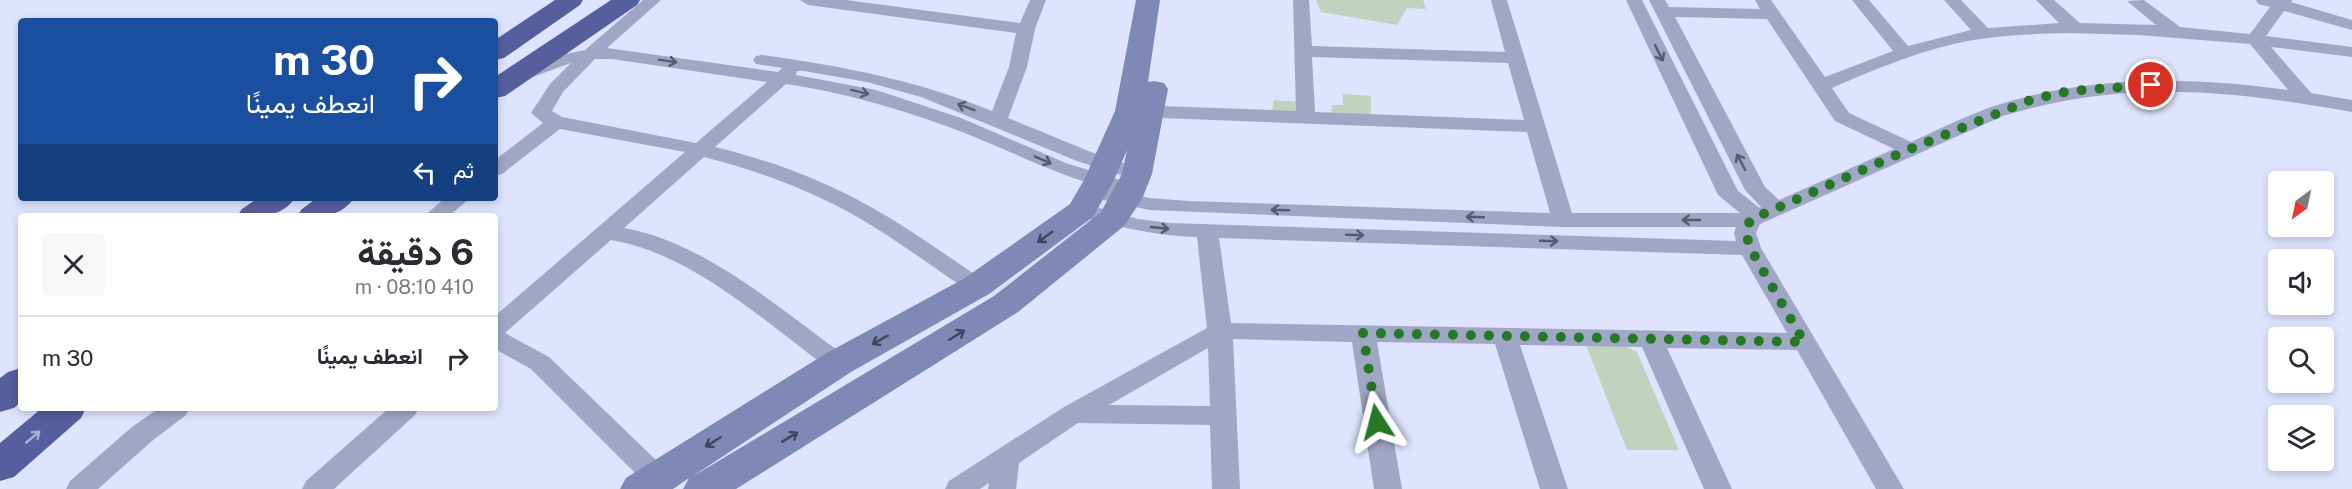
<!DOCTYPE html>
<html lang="ar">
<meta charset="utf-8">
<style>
body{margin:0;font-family:"Public Sans",Vazirmatn,sans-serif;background:#f7f7f7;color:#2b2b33;direction:rtl;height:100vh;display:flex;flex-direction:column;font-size:22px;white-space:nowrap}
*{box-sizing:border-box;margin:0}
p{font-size:20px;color:#7c7c81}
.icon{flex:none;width:33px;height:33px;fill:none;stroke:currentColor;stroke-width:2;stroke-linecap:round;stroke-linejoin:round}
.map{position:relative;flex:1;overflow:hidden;direction:ltr}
.sheet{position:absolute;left:18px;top:213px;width:480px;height:198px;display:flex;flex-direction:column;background:#fff;border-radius:6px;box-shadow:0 3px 9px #0003;direction:rtl}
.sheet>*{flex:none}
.hud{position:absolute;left:18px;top:18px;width:480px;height:183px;border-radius:6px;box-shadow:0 3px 9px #0003;direction:rtl;background:#1a4fa0;color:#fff;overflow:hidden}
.needle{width:39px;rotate:213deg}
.controls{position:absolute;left:2268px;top:171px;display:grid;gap:12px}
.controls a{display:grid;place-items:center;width:66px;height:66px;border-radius:6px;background:#fff;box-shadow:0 3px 9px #0003;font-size:30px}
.pin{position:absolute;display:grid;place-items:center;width:51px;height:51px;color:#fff;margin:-26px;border:3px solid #fff;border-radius:50%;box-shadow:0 2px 6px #0007}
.me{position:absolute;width:66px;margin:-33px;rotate:351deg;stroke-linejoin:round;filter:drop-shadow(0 0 4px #0008)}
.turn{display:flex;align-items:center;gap:21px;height:126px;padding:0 24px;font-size:27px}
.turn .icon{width:78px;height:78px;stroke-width:2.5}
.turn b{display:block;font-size:42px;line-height:51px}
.then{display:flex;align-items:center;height:57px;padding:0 24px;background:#0003;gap:12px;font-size:22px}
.round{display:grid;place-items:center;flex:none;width:63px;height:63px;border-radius:6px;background:#f7f7f7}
.head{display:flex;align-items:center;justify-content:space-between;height:102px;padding:0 24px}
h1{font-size:36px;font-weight:700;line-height:45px}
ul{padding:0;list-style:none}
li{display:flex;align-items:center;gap:18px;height:84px;padding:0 24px;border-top:2px solid #e1e1e2}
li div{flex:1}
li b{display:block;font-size:22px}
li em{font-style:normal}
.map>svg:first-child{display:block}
.building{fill:#c0d3be}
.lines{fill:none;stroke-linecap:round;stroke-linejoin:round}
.street{fill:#a0a7c6;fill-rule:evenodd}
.secondary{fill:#7f89b6;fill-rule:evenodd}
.highway{fill:#555f9e;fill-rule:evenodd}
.oneway{stroke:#565a6e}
.oneway2{stroke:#3f455d}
.oneway3{stroke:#a7afd7}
.route{stroke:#257824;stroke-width:10;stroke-dasharray:0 18}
</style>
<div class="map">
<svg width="2352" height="489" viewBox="0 0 2352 489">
<rect width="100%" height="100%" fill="#dee4fd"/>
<!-- building -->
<g class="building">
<path d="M1316 0H1423L1426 9 1407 8 1397 25 1321 12Z"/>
<path d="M1343 94 1371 96V119L1331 116 1332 105H1343Z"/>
<path d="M1274 100 1310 103 1307 122 1270 119Z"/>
<path d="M1586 345H1623L1637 352 1679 450H1627Z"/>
</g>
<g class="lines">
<!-- street -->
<g class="street">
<path d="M643 0H661L607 48 778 72 782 68 756 64 753 60 756 56 762 55C841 66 917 80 992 111L1009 67 1016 33 808 5 800 0H846L1020 23 1030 0H1046L1035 29 1027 67 1008 118 1091 152 1144 170 1147 174 1144 178 1137 180 1130 178 1077 161 921 97 867 82 804 71H797L796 75 876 90 961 118 1066 163 1120 180 1124 184 1120 188 1115 190 1149 198 1189 201 1550 213 1527 132 1134 117 1127 115 1124 111 1127 107 1134 105 1296 111 1293 0H1309L1312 46 1505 52 1491 0H1507L1572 213H1740L1718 195 1626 0H1642L1738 191 1760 208 1761 207 1745 190 1649 0H1665L1669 7 1760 9 1755 0H1771L1825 77 1893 51 1852 0H1869L1908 46 1971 30 1944 0H1961L1988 28 2059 23 2036 0H2054L2080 23 2156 25 2127 1 2144 0 2180 27 2250 34 2270 7 2258 4 2256 0H2292L2291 2 2352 20V30L2284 11 2266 36 2352 47V57L2271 47 2311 93 2352 100V112C2228 90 2125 79 2003 116L1760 224 1756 233 1761 248 1904 489H1876L1797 350 1667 348 1732 489H1704L1642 347 1520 345 1568 489H1540L1495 344 1377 342 1402 489H1374L1352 342 1233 339 1240 489H1212L1210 425 1078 423 1019 463 1016 489H988L989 483 980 489H945L949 481 1064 407 1207 328 1197 237C1154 236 1115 226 1074 215L1071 210 1074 205 1082 203 1138 219 1170 223 1736 241 1734 233 1736 227H1563L1149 210 1085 196 1082 191 1085 186 1095 185C1043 169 996 144 946 126 893 107 841 92 786 84L715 147C769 160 821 179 869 206 909 228 947 256 985 281L989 286 985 291 977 293 969 291C931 266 894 238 854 215 807 189 756 170 704 157L624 228C705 242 781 310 847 357L851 363 847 369 838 372 829 369C764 321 691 253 611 240L505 333 549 357 656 460 669 489H641L634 472 531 369 495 349V316L685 152 560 129 502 174 495 176V160L543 123 531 113 550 84 571 63 527 79 520 77 518 73 520 69 552 57 585 50ZM1675 17 1767 19 1835 121 1894 149 1779 200 1765 187ZM2066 33 2138 35 2250 44 2288 90C2188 76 2087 75 1991 107 1964 117 1937 130 1911 142L1849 113 1832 88C1877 68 1924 49 1973 40 2004 35 2035 34 2066 33ZM1312 57 1508 63 1524 120 1315 112ZM595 59H612L767 82 696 143 562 117 552 111 563 92ZM1219 238 1742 255 1787 333 1231 323ZM1208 348 1210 406 1109 405Z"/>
<path d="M445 198H470L449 216H424Z"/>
<path d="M159 408H190L186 415 152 441 98 489H66L70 481 132 427Z"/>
<path d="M389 408H419L415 415 334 489H302L306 481Z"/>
</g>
<!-- secondary -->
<path class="secondary" d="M1136 0H1160L1148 82 1154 81 1164 83 1168 89 1152 174 1142 199 1124 226 1018 312 736 489H683L689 478 673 489H620L626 478 825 354 965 278 1070 204 1084 180 1115 111ZM1127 150 1122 174 1101 212 994 296 690 478 851 372 989 294 1093 217 1114 180Z"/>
<!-- highway -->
<g class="highway">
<path d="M555 0H583L580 5 504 58 495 60V40Z"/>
<path d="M611 0H640L637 5 505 96 495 98V77Z"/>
<path d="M258 198H295C280 219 260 216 237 216L242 209Z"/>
<path d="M317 198H354C339 219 320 216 297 216L302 209Z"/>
<path d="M21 368V402L14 408 0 412V378L8 372Z"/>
<path d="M42 408H86L81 418 14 477 0 481V443Z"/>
</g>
</g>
<!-- one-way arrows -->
<defs><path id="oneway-shaft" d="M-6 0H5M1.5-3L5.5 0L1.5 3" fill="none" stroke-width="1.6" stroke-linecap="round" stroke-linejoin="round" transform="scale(1.5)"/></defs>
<g class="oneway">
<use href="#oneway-shaft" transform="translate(1659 53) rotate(64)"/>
<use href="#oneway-shaft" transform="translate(668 61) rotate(9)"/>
<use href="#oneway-shaft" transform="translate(860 92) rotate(14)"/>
<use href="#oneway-shaft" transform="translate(966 107) rotate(-159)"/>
<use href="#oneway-shaft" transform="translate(1043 160) rotate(24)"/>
<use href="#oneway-shaft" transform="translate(1741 162) rotate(-118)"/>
<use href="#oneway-shaft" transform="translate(1280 210) rotate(-178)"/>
<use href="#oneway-shaft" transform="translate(1475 217) rotate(-178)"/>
<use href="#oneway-shaft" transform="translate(1691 220) rotate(-180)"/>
<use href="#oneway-shaft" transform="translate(1160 228) rotate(6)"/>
<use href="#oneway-shaft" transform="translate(1355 235) rotate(2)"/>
<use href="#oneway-shaft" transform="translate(1549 241) rotate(2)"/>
</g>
<g class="oneway2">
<use href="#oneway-shaft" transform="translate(1045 237) rotate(144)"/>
<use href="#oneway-shaft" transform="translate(957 335) rotate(-32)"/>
<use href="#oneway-shaft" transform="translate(880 340) rotate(151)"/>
<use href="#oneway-shaft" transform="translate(790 437) rotate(-31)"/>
<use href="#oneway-shaft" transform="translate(713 442) rotate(148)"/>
</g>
<use class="oneway3" href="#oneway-shaft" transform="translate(33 437) rotate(-40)"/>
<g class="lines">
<!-- route -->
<path class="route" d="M1377 422 1363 333 1804 342 1750 248 1746 233 1750 220 1910 149 2033 99 2070 91 2151 85"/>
</g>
</svg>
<div class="controls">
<a><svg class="needle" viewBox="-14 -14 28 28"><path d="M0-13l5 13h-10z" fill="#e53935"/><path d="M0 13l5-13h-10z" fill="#7c7c81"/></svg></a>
<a><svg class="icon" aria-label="sound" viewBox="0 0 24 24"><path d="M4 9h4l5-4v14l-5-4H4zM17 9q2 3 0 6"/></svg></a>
<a><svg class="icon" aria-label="search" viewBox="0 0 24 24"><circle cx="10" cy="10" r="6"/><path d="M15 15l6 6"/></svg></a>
<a><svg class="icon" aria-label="layers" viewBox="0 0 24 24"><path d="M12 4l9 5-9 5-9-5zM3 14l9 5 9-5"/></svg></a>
</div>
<div class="pin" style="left:2151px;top:85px;background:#d93025"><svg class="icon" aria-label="arrive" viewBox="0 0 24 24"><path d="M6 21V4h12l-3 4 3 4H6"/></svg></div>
<svg class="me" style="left:1377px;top:422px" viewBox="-20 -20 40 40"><path d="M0-17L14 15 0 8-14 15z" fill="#257824" stroke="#fff" stroke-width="4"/></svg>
<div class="hud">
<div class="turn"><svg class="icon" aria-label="right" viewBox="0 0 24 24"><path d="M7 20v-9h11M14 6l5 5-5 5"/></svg><div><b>30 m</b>انعطف يمينًا</div></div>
<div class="then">ثم<svg class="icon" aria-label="left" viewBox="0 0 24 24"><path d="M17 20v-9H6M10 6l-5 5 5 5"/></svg></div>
</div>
<section class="sheet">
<div class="head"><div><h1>6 دقيقة</h1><p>410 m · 08:10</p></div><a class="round"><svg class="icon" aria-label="close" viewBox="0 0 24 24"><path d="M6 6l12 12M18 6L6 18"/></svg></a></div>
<ul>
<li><svg class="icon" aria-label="right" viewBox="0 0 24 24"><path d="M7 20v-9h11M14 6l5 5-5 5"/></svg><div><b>انعطف يمينًا</b></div><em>30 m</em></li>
</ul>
</section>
</div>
